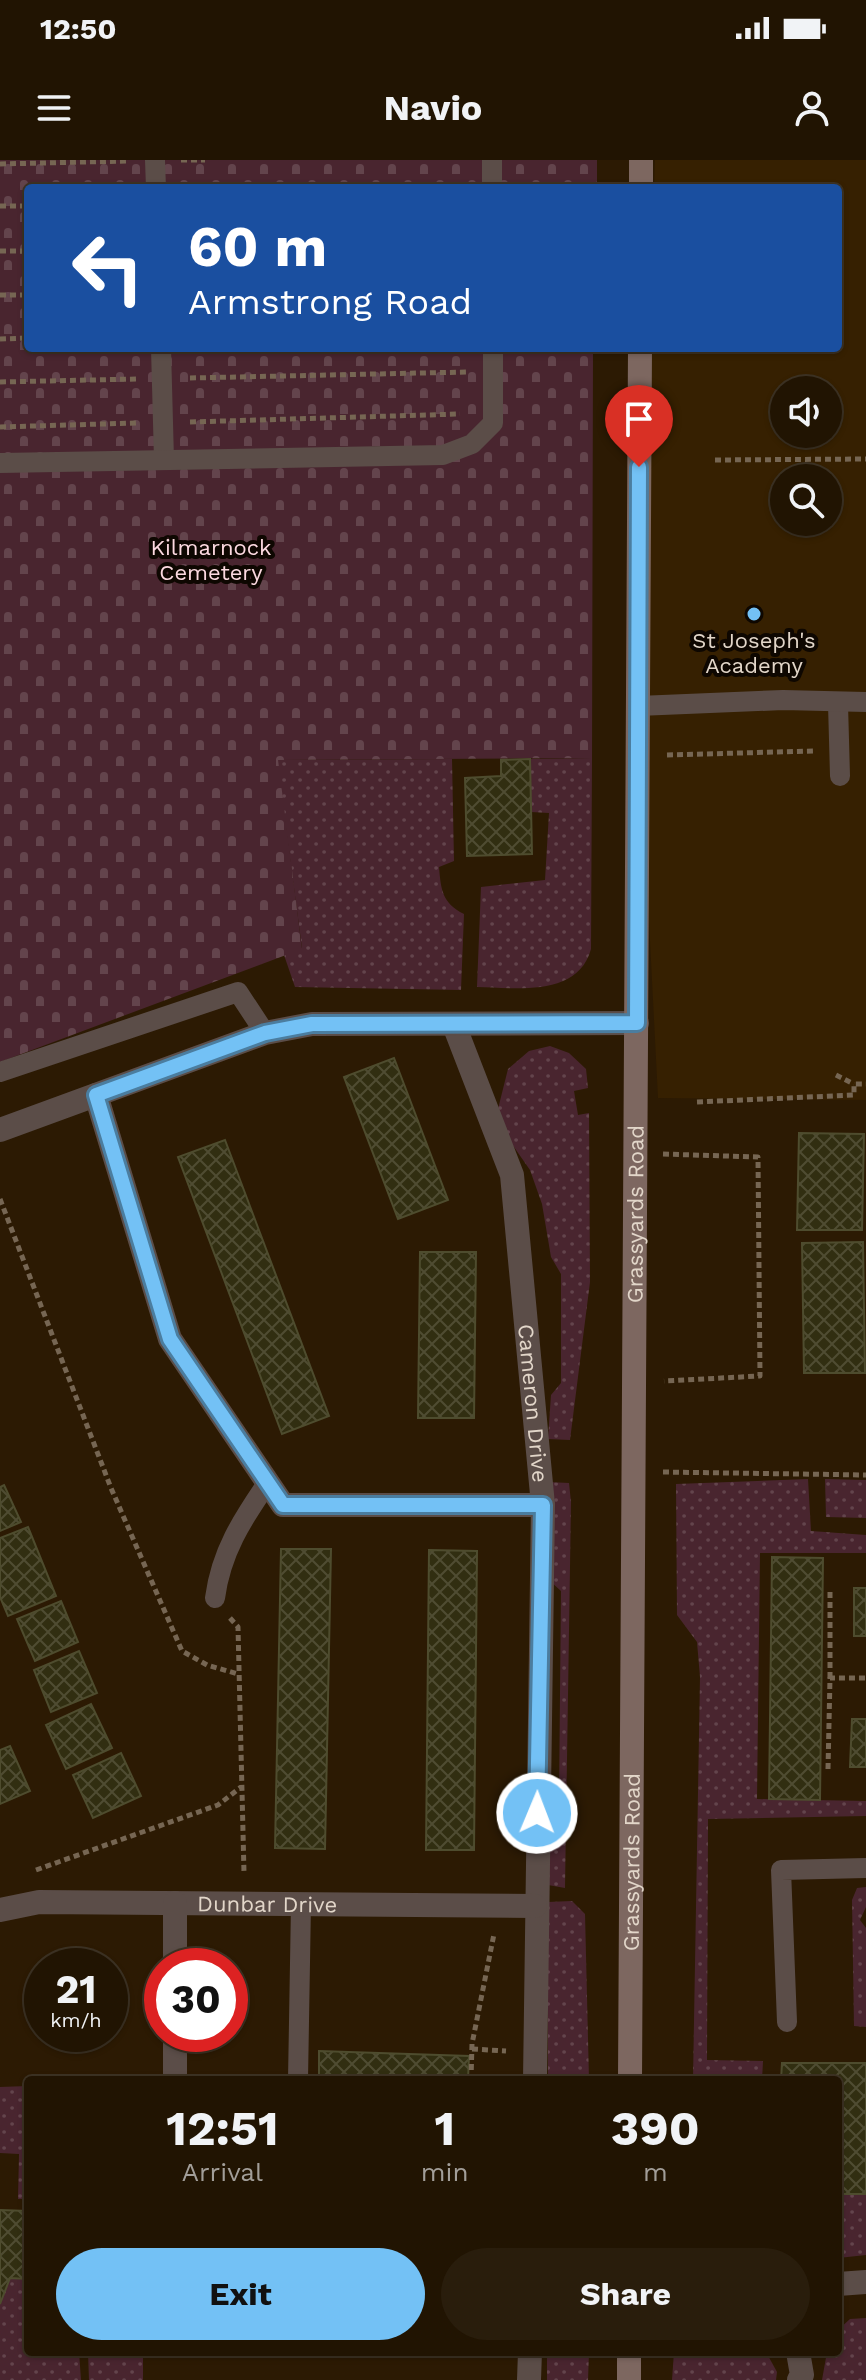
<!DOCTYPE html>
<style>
body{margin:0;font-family:"Work Sans",sans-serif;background:#291d0c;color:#f1f3f6;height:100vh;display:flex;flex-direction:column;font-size:30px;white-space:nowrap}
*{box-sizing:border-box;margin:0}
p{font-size:26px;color:#a29e99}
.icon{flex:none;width:44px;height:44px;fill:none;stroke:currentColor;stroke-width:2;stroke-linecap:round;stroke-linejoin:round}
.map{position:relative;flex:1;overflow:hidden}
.details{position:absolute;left:24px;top:1916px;width:818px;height:280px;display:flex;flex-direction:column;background:#211402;border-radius:8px;box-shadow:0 2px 6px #0004,0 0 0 2px #3e3324}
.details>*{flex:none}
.banner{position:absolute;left:24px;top:24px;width:818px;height:168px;border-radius:8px;box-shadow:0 2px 6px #0004,0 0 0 2px #3e3324;background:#1a4fa0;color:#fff;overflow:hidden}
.buttons{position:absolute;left:770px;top:216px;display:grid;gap:16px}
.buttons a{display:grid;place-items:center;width:72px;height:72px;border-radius:50%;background:#211402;box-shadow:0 2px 6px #0004,0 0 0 2px #3e3324;font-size:40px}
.speed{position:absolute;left:24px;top:1788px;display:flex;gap:16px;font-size:40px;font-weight:700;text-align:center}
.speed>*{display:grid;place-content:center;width:104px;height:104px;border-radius:50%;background:#211402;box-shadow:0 2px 6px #0004,0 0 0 2px #3e3324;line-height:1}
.speed small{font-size:20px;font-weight:400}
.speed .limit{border:12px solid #d22;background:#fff;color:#111}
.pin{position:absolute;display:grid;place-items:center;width:68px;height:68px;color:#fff;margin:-82px -34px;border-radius:50% 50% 50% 0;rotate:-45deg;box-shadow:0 0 8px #0007}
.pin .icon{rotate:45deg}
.me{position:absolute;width:88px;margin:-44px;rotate:1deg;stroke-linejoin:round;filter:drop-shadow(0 0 6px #0008)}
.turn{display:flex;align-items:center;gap:28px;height:168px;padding:0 32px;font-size:36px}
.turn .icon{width:104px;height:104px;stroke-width:2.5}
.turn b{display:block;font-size:56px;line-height:68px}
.eta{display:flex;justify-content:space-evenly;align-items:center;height:136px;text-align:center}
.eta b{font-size:48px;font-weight:700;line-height:56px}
.action{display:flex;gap:16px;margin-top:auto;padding:16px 32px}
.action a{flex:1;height:92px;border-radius:48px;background:#73c1f5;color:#111;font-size:32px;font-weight:700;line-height:92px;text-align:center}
.action a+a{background:#291d0c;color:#f1f3f6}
.status{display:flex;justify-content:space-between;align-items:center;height:56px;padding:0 40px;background:#211402;direction:ltr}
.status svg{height:22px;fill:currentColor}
header{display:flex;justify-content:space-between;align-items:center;height:104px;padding:0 32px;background:#211402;font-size:36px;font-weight:700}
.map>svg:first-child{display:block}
.built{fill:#362001;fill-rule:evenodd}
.grass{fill:url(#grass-dots)}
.cemetery{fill:url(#cemetery-stones)}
.building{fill:url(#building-cross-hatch);stroke:#4e4c2e;stroke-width:2}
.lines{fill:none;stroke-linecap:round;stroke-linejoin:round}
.path{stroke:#766653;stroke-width:5;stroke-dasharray:6 4;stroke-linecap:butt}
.lane{stroke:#5b4d48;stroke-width:20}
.street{stroke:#5b4d48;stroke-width:24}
.secondary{stroke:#7d6760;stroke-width:24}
.route-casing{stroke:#4b7d9f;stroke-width:20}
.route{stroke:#73c1f5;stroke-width:14}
.poi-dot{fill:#73c1f5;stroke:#0e0701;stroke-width:3}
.labels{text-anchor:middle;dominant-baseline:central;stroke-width:8;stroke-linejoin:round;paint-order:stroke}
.park-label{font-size:22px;fill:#fddae1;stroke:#0e0701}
.poi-label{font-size:22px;fill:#e2d6c9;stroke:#0e0701}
.street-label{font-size:22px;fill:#e2d6c9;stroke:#0e0701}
</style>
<div class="status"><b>12:50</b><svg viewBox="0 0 49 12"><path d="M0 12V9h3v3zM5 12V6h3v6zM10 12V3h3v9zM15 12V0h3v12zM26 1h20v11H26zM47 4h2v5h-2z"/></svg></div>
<header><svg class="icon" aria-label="menu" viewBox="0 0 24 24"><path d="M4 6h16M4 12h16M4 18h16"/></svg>Navio<svg class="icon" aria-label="person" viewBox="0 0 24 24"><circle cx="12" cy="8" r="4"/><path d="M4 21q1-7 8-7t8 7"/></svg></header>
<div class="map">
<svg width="866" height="2220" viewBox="0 0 866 2220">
<defs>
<pattern id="grass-dots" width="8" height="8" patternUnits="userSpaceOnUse" patternTransform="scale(2)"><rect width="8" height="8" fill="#49252f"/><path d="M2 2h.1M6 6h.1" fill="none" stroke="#63444c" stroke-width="1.8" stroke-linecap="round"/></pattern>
<pattern id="cemetery-stones" width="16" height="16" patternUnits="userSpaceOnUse" patternTransform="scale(2)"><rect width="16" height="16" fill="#49252f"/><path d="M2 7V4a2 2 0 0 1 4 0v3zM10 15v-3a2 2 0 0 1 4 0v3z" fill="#63444c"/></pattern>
<pattern id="building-cross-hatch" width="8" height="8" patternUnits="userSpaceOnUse" patternTransform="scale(2)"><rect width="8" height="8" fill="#312e11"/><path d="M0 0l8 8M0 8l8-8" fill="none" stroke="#4f4c32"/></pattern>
</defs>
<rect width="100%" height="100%" fill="#2c1a03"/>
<!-- built -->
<path class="built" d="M655 0H866V940L658 938 638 546 649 188H838V28H654ZM784 230H828V274H784ZM784 318H828V362H784Z"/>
<!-- grass -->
<g class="grass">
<path d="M592 598 591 789C578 837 517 828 477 827L481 727 545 720 549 653 531 652 530 599Z"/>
<path d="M452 599 454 701 439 707C441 730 442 743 464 754L461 830 295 827 284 795 302 788 277 600Z"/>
<path d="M550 886 569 893 586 909 588 928 574 931 578 955 589 953 590 1122 570 1280 548 1279 551 1235 561 1223V1114L551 1097 542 1044 530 1010 507 977 498 949 508 909 529 891Z"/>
<path d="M808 1319 811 1371 866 1375V1393H760L757 1639 866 1641V1656L708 1659 707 1900 763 1901 762 1920H693L700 1517 697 1482 677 1455 676 1324Z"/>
<path d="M825 1319 866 1320V1358L826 1357Z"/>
<path d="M548 1322 569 1323 571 1342 565 1728 548 1725 549 1653 559 1638 561 1431 550 1421Z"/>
<path d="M866 1727V1747L860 1760 866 1768V1867L854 1866 852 1740 857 1728Z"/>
<path d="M572 1741 585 1754 589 1920H548V1742Z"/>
<path d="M28 1926V2039H18L19 1994 0 1993V1927Z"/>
<path d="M838 2034H866V2095L838 2098Z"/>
<path d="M10 2118 28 2119V2192H79L81 2220H0V2144Z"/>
<path d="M866 2158V2220H822L827 2192H838V2170L850 2159Z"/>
<path d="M88 2192H143V2220H89Z"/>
<path d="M547 2192H589L588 2220H547Z"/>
<path d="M674 2192H766L777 2212 776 2220H672Z"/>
</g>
<!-- cemetery -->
<path class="cemetery" d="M0 0H597V28H28V188H593L592 598 278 600 302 789 0 902Z"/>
<!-- building -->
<g class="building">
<path d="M530 599 532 694 467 696 465 618 501 616V600Z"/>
<path d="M394 898 448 1040 398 1059 344 917Z"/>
<path d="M799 973 864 974 862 1070H797Z"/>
<path d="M225 980 329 1256 282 1274 178 997Z"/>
<path d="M863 1082 865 1213H804L802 1083Z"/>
<path d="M420 1092H476L474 1258H418Z"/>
<path d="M4 1325 21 1362 0 1371V1327Z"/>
<path d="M28 1367 56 1436 8 1456 0 1437V1378Z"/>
<path d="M281 1389H331L325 1689 275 1688Z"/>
<path d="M429 1390 477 1391 474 1690H426Z"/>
<path d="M772 1397 823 1398 820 1640 769 1639Z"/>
<rect x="854" y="1428" width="12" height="48"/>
<path d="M61 1441 78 1482 35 1501 17 1459Z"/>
<path d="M79 1491 97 1533 51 1552 34 1510Z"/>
<path d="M91 1544 112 1588 66 1609 46 1565Z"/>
<path d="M852 1559H866V1607H850Z"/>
<path d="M10 1586 30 1631 0 1644V1590Z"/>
<path d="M121 1593 141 1636 93 1658 73 1615Z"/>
<path d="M319 1891 469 1896 468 1920H319Z"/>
<path d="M782 1903H866V2034H838V1920H781Z"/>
<path d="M0 2050 28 2051V2119L10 2118 0 2144Z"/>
</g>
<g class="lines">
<!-- path -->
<g class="path">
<path d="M181 0H205"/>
<path d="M0 4 127 1"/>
<path d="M0 46H28"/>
<path d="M0 91H28"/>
<path d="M0 135H28"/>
<path d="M0 179 28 178"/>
<path d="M190 218 468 212"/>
<path d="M0 222 136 219"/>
<path d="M190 262 460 254"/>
<path d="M0 267 136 263"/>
<path d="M715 300 866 299"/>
<path d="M667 595 813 591"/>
<path d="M836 915 854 924"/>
<path d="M697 942 854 935V924H866"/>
<path d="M663 994 758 997 760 1216 664 1221"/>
<path d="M0 1039 111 1328 182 1491 207 1505 238 1514"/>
<path d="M663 1312 866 1315"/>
<path d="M230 1458 238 1467 244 1713"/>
<path d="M830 1518V1431"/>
<path d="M828 1609 830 1518H866"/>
<path d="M36 1710 218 1645 241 1627"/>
<path d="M472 1889 506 1891"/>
<path d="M471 1920 472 1884 494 1774"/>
</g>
<!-- lane -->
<g class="lane">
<path d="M155 0 156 28"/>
<path d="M492 28V0"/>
<path d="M161 188 164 300"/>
<path d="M0 303 443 295 472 284 493 263V188"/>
<path d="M838 544 840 616"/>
<path d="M638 546 783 540 866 542"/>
<path d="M0 912 238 832 265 873"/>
<path d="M215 1438C221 1392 242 1360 268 1322"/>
<path d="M787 1862 781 1710 866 1708"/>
<path d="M298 1920 301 1744"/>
</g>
<!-- street -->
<g class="street">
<path id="s1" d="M454 865 512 1015 543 1345 535 1920"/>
<path d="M96 935 170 1179 283 1345H543"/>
<path d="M0 970 265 873 312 864 637 863"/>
<path id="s2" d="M0 1750 39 1742 535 1746"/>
<path d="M175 1806V1743"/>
<path d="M175 1920V1874"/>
<path d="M838 2124 866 2122"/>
<path d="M798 2192 802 2215 799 2220"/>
<path d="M529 2220 530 2192"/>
</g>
<!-- secondary -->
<g class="secondary">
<path d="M641 28V0"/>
<path id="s3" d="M630 1920 640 188"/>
<path d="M629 2220V2192"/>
</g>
</g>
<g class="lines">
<!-- route casing -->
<g class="route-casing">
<path id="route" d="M537 1653 543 1345H283L170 1179 96 935 265 873 312 864 637 863 639 307"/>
</g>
<!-- route -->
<use href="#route" class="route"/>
</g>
<!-- markers -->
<circle class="poi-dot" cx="754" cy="454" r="8"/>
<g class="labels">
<!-- park labels -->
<g class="park-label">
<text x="211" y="387">Kilmarnock<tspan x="211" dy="25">Cemetery</tspan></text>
</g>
<!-- poi labels -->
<g class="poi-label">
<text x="754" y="480">St Joseph's<tspan x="754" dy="25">Academy</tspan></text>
</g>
<!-- street labels -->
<g class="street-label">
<text stroke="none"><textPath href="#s3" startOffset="866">Grassyards Road</textPath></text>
<text stroke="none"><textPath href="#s1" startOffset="390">Cameron Drive</textPath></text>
<text stroke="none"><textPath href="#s3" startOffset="218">Grassyards Road</textPath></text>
<text stroke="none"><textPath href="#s2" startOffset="268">Dunbar Drive</textPath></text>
</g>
</g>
</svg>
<div class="buttons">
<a><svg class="icon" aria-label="sound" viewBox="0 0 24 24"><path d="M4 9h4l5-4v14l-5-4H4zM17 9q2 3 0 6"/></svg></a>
<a><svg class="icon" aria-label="search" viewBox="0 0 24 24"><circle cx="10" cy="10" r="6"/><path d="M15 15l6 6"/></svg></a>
</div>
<div class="speed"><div>21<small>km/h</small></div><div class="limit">30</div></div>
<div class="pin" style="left:639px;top:307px;background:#d93025"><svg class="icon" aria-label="arrive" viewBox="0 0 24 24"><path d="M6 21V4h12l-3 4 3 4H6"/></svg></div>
<svg class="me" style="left:537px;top:1653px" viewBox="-20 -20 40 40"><circle r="17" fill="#73c1f5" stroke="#fff" stroke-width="3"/><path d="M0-11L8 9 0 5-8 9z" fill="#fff"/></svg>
<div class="banner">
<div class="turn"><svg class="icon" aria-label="left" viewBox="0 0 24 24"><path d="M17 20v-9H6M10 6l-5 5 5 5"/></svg><div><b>60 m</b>Armstrong Road</div></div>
</div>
<section class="details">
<div class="eta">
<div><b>12:51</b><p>Arrival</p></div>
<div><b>1</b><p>min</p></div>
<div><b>390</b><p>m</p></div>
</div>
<div class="action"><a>Exit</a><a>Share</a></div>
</section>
</div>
